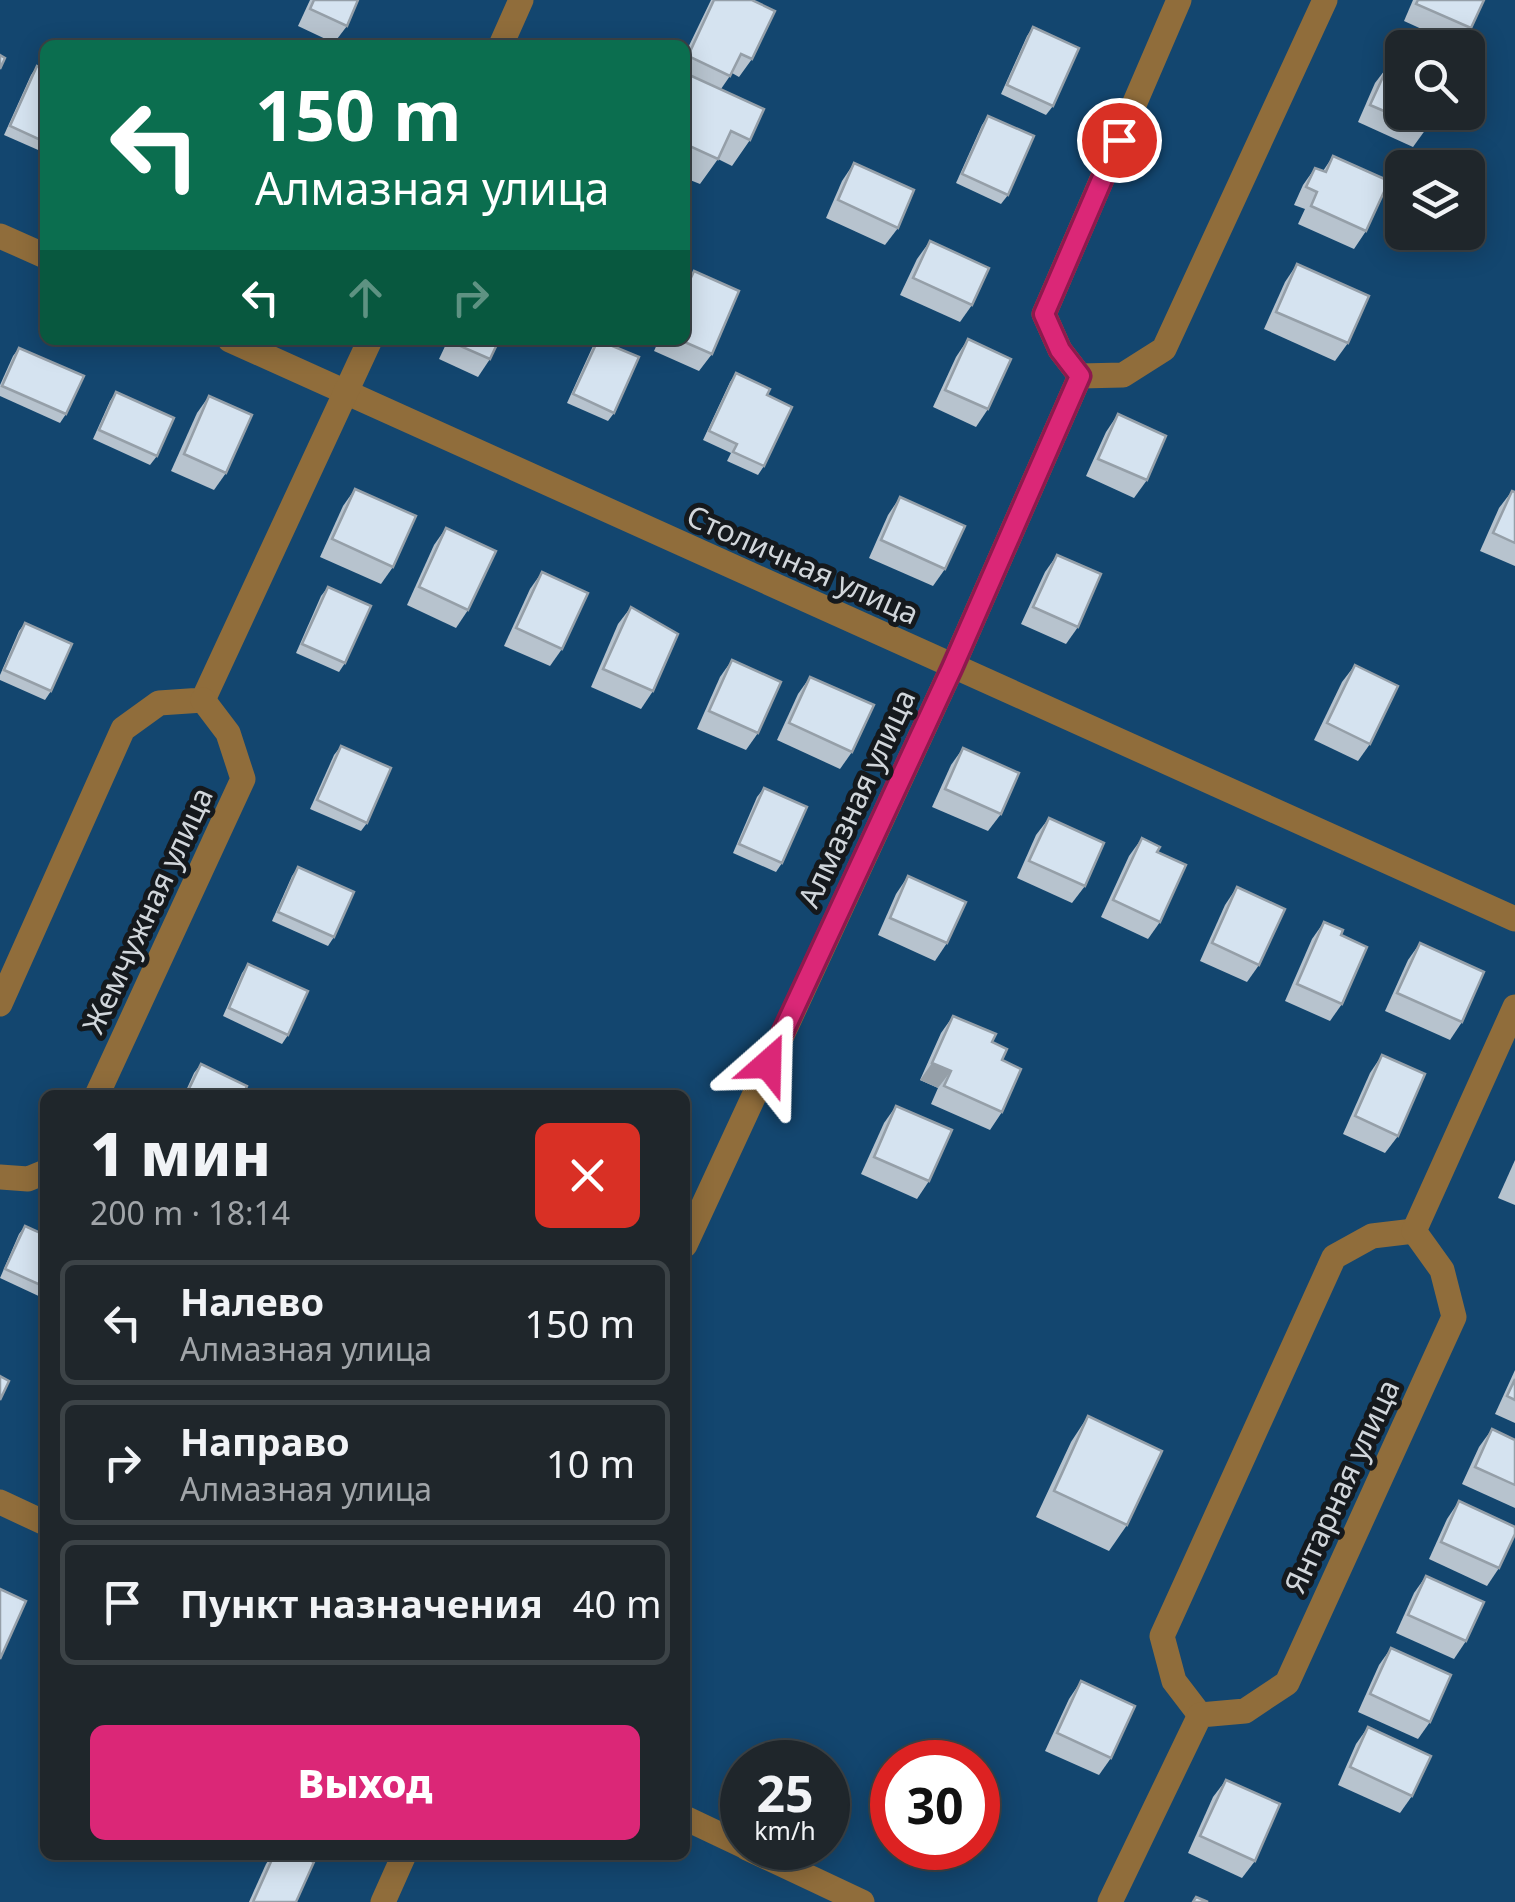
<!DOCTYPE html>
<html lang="ru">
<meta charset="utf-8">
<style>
body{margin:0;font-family:"Noto Sans",sans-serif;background:#272e33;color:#f1f3f6;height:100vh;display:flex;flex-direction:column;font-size:38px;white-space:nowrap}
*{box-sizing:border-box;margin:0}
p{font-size:32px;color:#a1a5a9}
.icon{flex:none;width:55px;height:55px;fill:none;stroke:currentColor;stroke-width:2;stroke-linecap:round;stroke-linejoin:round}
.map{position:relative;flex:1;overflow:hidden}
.details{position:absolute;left:40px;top:1090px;width:650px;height:770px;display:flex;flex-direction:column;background:#1f262b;border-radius:15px;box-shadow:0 5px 25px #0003,0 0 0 2px #3c4347}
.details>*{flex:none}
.top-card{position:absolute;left:40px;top:40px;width:650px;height:305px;border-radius:15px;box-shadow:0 5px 25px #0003,0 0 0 2px #3c4347;background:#0b6e4f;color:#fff;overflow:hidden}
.controls{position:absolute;left:1385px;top:30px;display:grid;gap:20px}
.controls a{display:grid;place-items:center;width:100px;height:100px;border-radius:15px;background:#1f262b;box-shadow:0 5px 25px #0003,0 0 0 2px #3c4347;font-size:50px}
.speed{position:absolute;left:720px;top:1740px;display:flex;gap:20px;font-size:50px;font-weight:700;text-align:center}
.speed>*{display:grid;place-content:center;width:130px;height:130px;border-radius:50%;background:#1f262b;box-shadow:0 5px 25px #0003,0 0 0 2px #3c4347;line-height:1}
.speed small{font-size:25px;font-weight:400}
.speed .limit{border:15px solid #d22;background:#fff;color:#111}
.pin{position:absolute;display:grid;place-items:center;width:85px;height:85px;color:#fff;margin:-42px;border:5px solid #fff;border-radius:50%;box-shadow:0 2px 10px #0007}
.me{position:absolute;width:110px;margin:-55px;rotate:25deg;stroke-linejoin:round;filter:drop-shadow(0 0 8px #0008)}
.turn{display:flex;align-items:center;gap:35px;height:210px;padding:0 50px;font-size:45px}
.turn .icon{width:130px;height:130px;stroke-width:2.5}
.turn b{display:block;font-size:70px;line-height:85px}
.lanes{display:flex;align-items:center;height:95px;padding:0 50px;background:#0003;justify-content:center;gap:50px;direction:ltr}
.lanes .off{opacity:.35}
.round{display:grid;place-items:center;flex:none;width:105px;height:105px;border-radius:15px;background:#272e33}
.overview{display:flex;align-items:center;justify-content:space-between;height:170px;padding:0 50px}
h1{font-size:60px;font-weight:800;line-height:75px}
.primary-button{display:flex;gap:20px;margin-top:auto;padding:20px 50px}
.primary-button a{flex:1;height:115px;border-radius:15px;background:#db2777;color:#fff;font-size:40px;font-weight:800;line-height:115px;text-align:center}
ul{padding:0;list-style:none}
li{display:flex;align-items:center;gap:30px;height:125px;margin:0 20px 15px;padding:0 30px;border:5px solid #3c4347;border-radius:15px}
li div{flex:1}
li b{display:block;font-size:38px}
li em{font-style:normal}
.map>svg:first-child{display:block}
.green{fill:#13466f;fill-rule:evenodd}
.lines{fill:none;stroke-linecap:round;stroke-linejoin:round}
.minor{stroke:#906d3b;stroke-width:25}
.wall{fill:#b7c3ce}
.shaded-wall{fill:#959fa8}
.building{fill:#d5e3f0;stroke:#959fa8;stroke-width:2.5}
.route-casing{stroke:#8e194d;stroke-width:25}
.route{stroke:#db2777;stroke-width:18}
.labels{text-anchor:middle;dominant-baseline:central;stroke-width:10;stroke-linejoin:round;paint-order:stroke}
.street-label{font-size:30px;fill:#d1d6db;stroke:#15191d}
</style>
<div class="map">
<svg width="1515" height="1902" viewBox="0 0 1515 1902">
<rect width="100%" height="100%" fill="#293239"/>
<!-- green -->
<path class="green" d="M0 0H1515V1902H0ZM45 45H685V340H45ZM1402 48H1468V112H1402ZM1402 168H1468V232H1402ZM45 1095H685V1855H45ZM742 1762H828V1848H742ZM892 1762H978V1848H892Z"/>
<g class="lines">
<!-- minor -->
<g class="minor">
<path d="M501 45 521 0"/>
<path d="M0 236 45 256"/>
<path d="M230 340 1515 919"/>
<path d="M1080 376 1123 375 1164 349 1325 0"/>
<path d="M0 1004 123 729 159 703 203 700 370 340"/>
<path d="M97 1095 243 779 228 733 203 700"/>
<path d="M0 1177 28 1179 45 1172"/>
<path d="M685 1245 952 668 1080 376 1060 350 1044 314 1179 0"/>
<path d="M0 1502 45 1523"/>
<path d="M1200 1715 1174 1681 1162 1636 1334 1257 1372 1236 1414 1231"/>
<path d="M685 1818 742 1845"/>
<path d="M747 1848 862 1902"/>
<path d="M383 1902 404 1855"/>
<path d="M1110 1902 1200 1715 1245 1711 1287 1683 1454 1317 1442 1270 1414 1231 1515 1007"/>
</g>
</g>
<!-- wall -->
<g class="wall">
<path d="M310 0H358L347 26 334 43 298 26Z"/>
<path d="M711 0H752V59L739 77 732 73 721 89 750 140 732 166 718 159 700 184 685 178V54Z"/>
<path d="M1413 0H1484L1471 28 1459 46 1404 21Z"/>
<path d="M1033 27 1053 106 1046 115 1001 94 1027 36Z"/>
<path d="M37 66 45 70V153L4 135 31 75Z"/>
<path d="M1388 66 1426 129 1413 147 1358 122 1375 83Z"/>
<path d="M988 116 1008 195 1001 204 956 183 982 125Z"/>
<path d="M1333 156 1366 231 1354 249 1298 224 1305 209 1294 205 1303 185 1315 168 1323 171Z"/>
<path d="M854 163 898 228 885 245 826 218 842 181Z"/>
<path d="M930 241 972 305 960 322 900 295 917 259Z"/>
<path d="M1297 264 1348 343 1335 361 1264 329 1285 282Z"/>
<path d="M694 271 712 354 699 371 654 351 659 340H685V284Z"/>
<path d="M968 339 988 409 976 427 933 407 956 357Z"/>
<path d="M448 340H499L490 359 478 377 439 359Z"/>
<path d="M597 340 614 413 608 421 567 403 592 348Z"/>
<path d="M19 348 66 414 60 423 0 396V385L13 356Z"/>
<path d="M736 373 767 395 764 466 758 475 727 461 731 453 703 440 730 382Z"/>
<path d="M116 392 157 456 150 465 93 439 110 401Z"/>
<path d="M209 396 226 473 214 490 171 471 197 413Z"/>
<path d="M1118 414 1147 480 1134 498 1086 476 1106 432Z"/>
<path d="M355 489 393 567 381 584 320 557 343 506Z"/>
<path d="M1512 491 1515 492V566L1480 551 1499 508Z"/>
<path d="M900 497 945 569 933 586 869 558 888 515Z"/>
<path d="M446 528 468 610 456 628 407 605 434 545Z"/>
<path d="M1057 555 1078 627 1066 644 1021 624 1045 572Z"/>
<path d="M542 572 562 649 550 666 504 646 530 589Z"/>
<path d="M328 587 345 663 339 672 296 653 321 596Z"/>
<path d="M631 607 653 691 641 709 591 687 618 624Z"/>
<path d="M25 623 51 691 45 700 0 680V675L19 631Z"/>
<path d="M732 660 758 733 746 750 697 729 720 677Z"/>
<path d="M1355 665 1370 744 1358 761 1314 740 1342 682Z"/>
<path d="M810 677 852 752 840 769 777 740 798 694Z"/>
<path d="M341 746 367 823 361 831 310 809 334 755Z"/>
<path d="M963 748 1001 814 988 831 932 807 951 765Z"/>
<path d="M764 788 782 863 776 872 733 853 757 797Z"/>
<path d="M1049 818 1085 886 1072 903 1017 878 1036 835Z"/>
<path d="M1142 838 1157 852 1160 922 1148 939 1101 917 1129 856Z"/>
<path d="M298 867 334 937 328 946 272 921 292 876Z"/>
<path d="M908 876 947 943 935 961 878 935 896 894Z"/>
<path d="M1237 887 1259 965 1247 982 1200 961 1225 905Z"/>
<path d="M1324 922 1341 935 1342 1004 1330 1021 1285 1001 1312 939Z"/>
<path d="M1420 943 1462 1022 1450 1040 1385 1011 1408 960Z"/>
<path d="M248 964 288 1035 282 1044 223 1016 242 973Z"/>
<path d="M953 1016 992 1042 1002 1060V1112L990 1130 931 1104 938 1088 920 1080 941 1033Z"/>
<path d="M1382 1055 1398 1136 1385 1153 1343 1134 1370 1073Z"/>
<path d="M201 1064 243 1095H184L194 1073Z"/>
<path d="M896 1106 929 1181 917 1199 861 1174 884 1123Z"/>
<path d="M1515 1160V1205L1498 1198Z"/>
<path d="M25 1226 45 1235V1299L0 1278 19 1234Z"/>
<path d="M1515 1370V1423L1495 1414Z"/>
<path d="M1088 1416 1127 1525 1109 1551 1036 1517 1071 1442Z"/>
<path d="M1492 1429 1515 1440V1508L1462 1484 1479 1447Z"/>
<path d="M1459 1501 1499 1568 1487 1586 1429 1559 1447 1519Z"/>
<path d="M1426 1576 1466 1641 1454 1659 1396 1633 1414 1593Z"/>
<path d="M1391 1648 1430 1722 1418 1739 1358 1712 1379 1665Z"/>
<path d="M1081 1681 1111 1758 1099 1775 1045 1751 1069 1699Z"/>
<path d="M1368 1727 1412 1796 1400 1813 1338 1785 1356 1744Z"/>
<path d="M1226 1780 1255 1861 1242 1878 1188 1853 1213 1797Z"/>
<path d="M272 1855H298L296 1902H249L266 1864Z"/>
</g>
<!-- shaded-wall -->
<path class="shaded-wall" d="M932 1063 951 1071 938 1088 920 1080Z"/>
<!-- building -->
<g class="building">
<path d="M314 0H358L347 26 310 9Z"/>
<path d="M714 0H752L775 11 752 59 741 54 730 76 688 56Z"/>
<path d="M1418 0H1484L1471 28 1416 4Z"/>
<path d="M1033 27 1079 48 1053 106 1007 85Z"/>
<path d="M0 55 5 58 0 69Z"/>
<path d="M37 66 45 70V142L10 126Z"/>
<path d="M1388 66 1402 72V112H1433L1426 129 1370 105Z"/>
<path d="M685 73 764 109 750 140 731 131 718 159 685 144Z"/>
<path d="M988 116 1034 136 1008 195 962 174Z"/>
<path d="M1333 156 1389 181 1366 231 1311 206 1317 192 1306 187 1315 168 1326 172Z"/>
<path d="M854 163 914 190 898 228 838 200Z"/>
<path d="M930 241 989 268 972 305 913 278Z"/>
<path d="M1297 264 1369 296 1348 343 1276 312Z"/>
<path d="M694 271 739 291 712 354 680 340H685V291Z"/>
<path d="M968 339 1011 359 988 409 945 390Z"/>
<path d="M452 340H499L490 359 451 342Z"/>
<path d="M598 340 639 357 614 413 573 394Z"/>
<path d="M19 348 84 376 66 414 2 386Z"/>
<path d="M736 373 770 389 767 395 792 407 764 466 733 452 737 444 709 431Z"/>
<path d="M116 392 174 418 157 456 99 430Z"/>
<path d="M209 396 252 415 226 473 184 454Z"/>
<path d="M1118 414 1166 436 1147 480 1098 459Z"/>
<path d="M355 489 416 516 393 567 332 539Z"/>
<path d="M1512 491 1515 492V543L1493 533Z"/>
<path d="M900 497 965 526 945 569 881 540Z"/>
<path d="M446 528 496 551 468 610 419 587Z"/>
<path d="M1057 555 1101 574 1078 627 1033 607Z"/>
<path d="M542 572 588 593 562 649 516 628Z"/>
<path d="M328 587 371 606 345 663 302 644Z"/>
<path d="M631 607 678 634 653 691 603 669Z"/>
<path d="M25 623 72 644 51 691 4 670Z"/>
<path d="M732 660 781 682 758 733 709 711Z"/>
<path d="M1355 665 1398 686 1370 744 1327 723Z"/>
<path d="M810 677 874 705 852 752 789 723Z"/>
<path d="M341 746 391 768 367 823 317 800Z"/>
<path d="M963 748 1019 773 1001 814 945 789Z"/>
<path d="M764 788 807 807 782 863 739 844Z"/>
<path d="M1049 818 1104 843 1085 886 1029 861Z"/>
<path d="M1142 838 1160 847 1157 852 1186 865 1160 922 1113 900Z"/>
<path d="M298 867 354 892 334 937 278 912Z"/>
<path d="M908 876 966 902 947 943 890 918Z"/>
<path d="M1237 887 1285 909 1259 965 1212 943Z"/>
<path d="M1324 922 1343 930 1341 935 1367 947 1342 1004 1297 984Z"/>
<path d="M1420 943 1484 972 1462 1022 1397 993Z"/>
<path d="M248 964 308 991 288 1035 229 1008Z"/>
<path d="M953 1016 996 1034 992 1042 1007 1049 1002 1060 1021 1069 1002 1112 944 1086 951 1071 932 1063Z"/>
<path d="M1382 1055 1425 1074 1398 1136 1355 1116Z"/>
<path d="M201 1064 247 1086 243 1095H186Z"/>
<path d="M896 1106 952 1130 929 1181 874 1157Z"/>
<path d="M25 1226 45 1235V1287L5 1269Z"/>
<path d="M0 1376 9 1381 0 1400Z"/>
<path d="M1515 1379V1400L1507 1396Z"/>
<path d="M1088 1416 1162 1451 1127 1525 1054 1491Z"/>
<path d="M1492 1429 1515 1440V1485L1475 1467Z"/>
<path d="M1459 1501 1515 1527V1534L1499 1568 1441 1542Z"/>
<path d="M1426 1576 1484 1602 1466 1641 1408 1615Z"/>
<path d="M0 1589 26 1601 0 1659Z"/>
<path d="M1391 1648 1451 1675 1430 1722 1370 1694Z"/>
<path d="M1081 1681 1135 1706 1111 1758 1057 1733Z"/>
<path d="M1368 1727 1431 1756 1412 1796 1350 1767Z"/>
<path d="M1226 1780 1280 1804 1255 1861 1200 1836Z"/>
<path d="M274 1855H298L314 1862 296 1902H253Z"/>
<path d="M1196 1897 1208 1902H1193Z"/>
</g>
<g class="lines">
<!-- route casing -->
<g class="route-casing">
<path id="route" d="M768 1064 952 668 1080 376 1060 350 1044 314 1119 140"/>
</g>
<!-- route -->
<use href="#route" class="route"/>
</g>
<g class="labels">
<!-- street labels -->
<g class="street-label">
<text transform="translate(803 564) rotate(24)">Столичная улица</text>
<text transform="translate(856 798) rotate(-65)">Алмазная улица</text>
<text transform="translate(147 910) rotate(-65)">Жемчужная улица</text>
<text transform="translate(1341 1486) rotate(-65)">Янтарная улица</text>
</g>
</g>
</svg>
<div class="controls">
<a><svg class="icon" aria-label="search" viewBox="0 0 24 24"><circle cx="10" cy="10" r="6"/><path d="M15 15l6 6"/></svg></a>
<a><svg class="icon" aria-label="layers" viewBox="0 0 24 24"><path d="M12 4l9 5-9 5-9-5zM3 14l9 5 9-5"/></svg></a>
</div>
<div class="speed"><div>25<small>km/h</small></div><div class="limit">30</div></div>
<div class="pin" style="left:1119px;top:140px;background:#d93025"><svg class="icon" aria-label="arrive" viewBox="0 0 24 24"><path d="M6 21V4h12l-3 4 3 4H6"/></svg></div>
<svg class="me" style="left:768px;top:1064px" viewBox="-20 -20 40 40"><path d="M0-17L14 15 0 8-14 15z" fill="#db2777" stroke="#fff" stroke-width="4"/></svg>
<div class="top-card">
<div class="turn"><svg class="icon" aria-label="left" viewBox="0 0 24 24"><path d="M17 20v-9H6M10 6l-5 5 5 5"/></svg><div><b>150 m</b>Алмазная улица</div></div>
<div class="lanes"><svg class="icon" aria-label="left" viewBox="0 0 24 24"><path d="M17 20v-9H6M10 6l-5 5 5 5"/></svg><svg class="icon off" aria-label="ahead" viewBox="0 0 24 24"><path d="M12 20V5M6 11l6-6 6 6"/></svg><svg class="icon off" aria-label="right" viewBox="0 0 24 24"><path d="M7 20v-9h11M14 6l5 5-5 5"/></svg></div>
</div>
<section class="details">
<div class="overview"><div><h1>1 мин</h1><p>200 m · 18:14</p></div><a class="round" style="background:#d93025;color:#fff"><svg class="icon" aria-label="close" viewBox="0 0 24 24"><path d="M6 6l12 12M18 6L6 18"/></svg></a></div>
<ul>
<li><svg class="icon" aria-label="left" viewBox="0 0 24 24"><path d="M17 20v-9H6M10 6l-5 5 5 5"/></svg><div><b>Налево</b><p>Алмазная улица</p></div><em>150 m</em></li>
<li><svg class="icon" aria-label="right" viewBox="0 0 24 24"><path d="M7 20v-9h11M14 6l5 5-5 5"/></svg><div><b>Направо</b><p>Алмазная улица</p></div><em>10 m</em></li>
<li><svg class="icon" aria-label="arrive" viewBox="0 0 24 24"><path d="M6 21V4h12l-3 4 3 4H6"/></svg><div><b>Пункт назначения</b></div><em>40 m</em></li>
</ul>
<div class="primary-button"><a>Выход</a></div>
</section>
</div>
